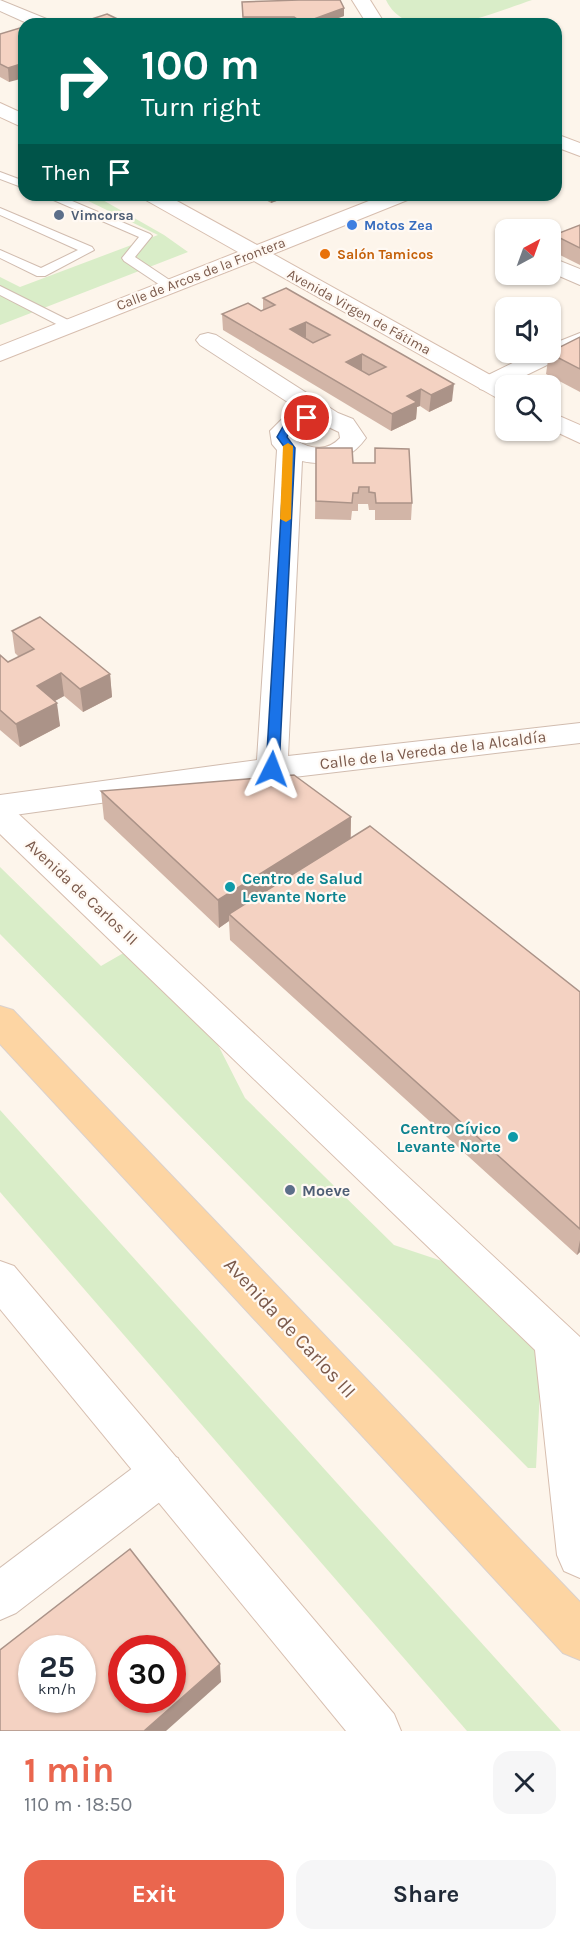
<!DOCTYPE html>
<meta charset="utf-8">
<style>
body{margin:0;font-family:Karla,sans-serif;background:#f6f6f7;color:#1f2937;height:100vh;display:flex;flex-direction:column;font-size:22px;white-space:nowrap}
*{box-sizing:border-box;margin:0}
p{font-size:20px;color:#747a83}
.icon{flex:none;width:33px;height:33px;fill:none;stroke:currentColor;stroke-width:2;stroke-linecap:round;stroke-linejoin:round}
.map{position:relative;height:1731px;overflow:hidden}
.drawer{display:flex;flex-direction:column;background:#fff;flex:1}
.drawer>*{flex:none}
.hud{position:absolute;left:18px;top:18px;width:544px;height:183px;border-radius:18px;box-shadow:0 2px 4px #0004;background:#00695c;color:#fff;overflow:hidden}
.needle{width:39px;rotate:41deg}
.fabs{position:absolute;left:495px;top:219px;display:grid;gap:12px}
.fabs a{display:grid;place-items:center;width:66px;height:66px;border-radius:12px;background:#fff;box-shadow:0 2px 4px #0004;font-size:30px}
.speed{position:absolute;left:18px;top:1635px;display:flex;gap:12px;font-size:30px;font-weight:700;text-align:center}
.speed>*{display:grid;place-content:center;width:78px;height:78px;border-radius:50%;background:#fff;box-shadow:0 2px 4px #0004;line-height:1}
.speed small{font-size:15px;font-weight:400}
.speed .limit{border:9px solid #d22;background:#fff;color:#111}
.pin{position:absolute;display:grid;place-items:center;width:51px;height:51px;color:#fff;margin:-26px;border:3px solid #fff;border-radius:50%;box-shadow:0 2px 6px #0007}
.me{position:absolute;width:66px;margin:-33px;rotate:3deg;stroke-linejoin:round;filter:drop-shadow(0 0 4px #0008)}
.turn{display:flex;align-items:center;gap:21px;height:126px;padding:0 24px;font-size:27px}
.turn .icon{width:78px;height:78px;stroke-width:2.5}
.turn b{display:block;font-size:42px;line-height:51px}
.then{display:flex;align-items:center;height:57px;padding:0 24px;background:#0003;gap:12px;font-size:22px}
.round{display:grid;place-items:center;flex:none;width:63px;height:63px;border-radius:18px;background:#f6f6f7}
.overview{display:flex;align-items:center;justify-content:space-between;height:102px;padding:0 24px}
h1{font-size:36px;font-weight:700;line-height:45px;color:#ea664e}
.button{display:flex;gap:12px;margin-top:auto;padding:12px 24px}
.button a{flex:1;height:69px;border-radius:18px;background:#ea664e;color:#fff;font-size:24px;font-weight:700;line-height:69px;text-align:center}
.button a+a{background:#f6f6f7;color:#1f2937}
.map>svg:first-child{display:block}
.green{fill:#d9edc8}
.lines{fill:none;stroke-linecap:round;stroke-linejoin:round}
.lane-casing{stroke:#d1bcaf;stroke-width:2}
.street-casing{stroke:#d1bcaf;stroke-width:2}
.secondary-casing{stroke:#d7beaf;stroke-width:2}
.primary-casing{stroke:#dad1cd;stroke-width:2}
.lane{fill:#fff;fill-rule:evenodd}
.street{fill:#fff;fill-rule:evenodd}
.secondary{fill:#fff;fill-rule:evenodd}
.primary{fill:#fdd5a3;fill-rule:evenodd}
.wall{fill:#d2b5a7}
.shaded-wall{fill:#ab9388}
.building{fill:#f4d2c2;stroke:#ab9388;stroke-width:1.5;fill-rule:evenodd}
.route{fill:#1a73e8;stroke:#114b97;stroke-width:1.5}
.slow{fill:#f59e0b}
.service-dot{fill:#5c6f8a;stroke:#fff9f3;stroke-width:2}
.shop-dot{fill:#3f7fe0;stroke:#fff9f3;stroke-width:2}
.food-dot{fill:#e8710a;stroke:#fff9f3;stroke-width:2}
.culture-dot{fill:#0f9aa8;stroke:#fff9f3;stroke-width:2}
.labels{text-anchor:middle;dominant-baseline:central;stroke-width:4.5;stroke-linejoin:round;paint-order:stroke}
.far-service-label{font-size:14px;font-weight:bold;fill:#4e5e75;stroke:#fff9f3;text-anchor:start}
.far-shop-label{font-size:14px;font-weight:bold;fill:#366cbe;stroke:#fff9f3;text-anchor:start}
.far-food-label{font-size:14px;font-weight:bold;fill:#c56008;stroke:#fff9f3;text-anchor:start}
.far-street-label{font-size:14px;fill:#7b5a4c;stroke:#fff9f3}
.street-label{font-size:16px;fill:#7b5a4c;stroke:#fff9f3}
.culture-label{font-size:16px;font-weight:bold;fill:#0d838f;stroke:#fff9f3;text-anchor:start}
.service-label{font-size:16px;font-weight:bold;fill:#4e5e75;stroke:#fff9f3;text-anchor:start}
.near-street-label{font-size:20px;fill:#7b5a4c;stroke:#fff9f3}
</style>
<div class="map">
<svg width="580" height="1731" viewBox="0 0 580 1731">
<rect width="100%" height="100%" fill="#fdf5eb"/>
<!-- green -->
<g class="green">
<path d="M386 0H532C493 13 410 50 386 0Z"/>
<path d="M76 195H94L164 235 188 252 0 325V277L20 287 158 235Z"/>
<path d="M0 867 101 966 127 951 215 1039 245 1098 394 1245 454 1265 542 1351 536 1468H528L0 934Z"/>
<path d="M0 1110 561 1731H467L0 1192Z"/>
</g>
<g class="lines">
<!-- lane casing -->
<g class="lane-casing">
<g id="lane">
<path d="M0 172 24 181V188L0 179Z"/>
<path d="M42 195H58L150 234 152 236 135 257 174 283V289H166L124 261 122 258 139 237Z"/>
<path d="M0 208 92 247 94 250 45 276H37L0 258V250L41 268 78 250 0 215Z"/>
<path d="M0 286 74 323 76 326 70 330 66 329 0 295Z"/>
</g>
</g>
<!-- street casing -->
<g class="street-casing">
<g id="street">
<path d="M0 0 49 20 52 24H29L0 11Z"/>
<path d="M550 257 580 269V285L550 272Z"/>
<path d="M208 333 216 335 338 413 353 419 366 438C350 460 329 467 302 461L288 756 580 723V743L244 783 0 817V795L257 760 277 450 272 444 270 431 282 419 303 412 200 345 196 340 200 335ZM324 425 339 432 340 438C328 451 312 450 297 441L296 432C304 426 313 424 324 425Z"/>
<path d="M580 333V349L498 389 489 391 480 389 477 384 480 379 535 352H550V345Z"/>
<path d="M162 1452 178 1458 184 1473 178 1488 16 1613 0 1620V1568L146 1458Z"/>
</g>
</g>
<!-- secondary casing -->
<g class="secondary-casing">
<g id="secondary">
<path d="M352 0H370L385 24H367Z"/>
<path d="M0 103 24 114V128L0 117Z"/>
<path d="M556 134 580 143V156L556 147Z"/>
<path d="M141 195H166L257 245 384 195H413L410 199 273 254 510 386H506V400L497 398 254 261 0 361V346L238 252 144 199Z"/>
<path d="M550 412 580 425V443L550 429Z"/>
<path d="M0 804 11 807 580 1337V1578L564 1571 557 1555 535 1350 0 834Z"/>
<path d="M0 1261 14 1266 394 1714 401 1731H346L0 1309Z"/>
</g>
</g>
<!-- primary casing -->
<g class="primary-casing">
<path id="primary" d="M0 1006 13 1010 580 1602V1660L563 1653 0 1044Z"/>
</g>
<!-- lane -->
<use href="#lane" class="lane"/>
<!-- street -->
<use href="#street" class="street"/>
<!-- secondary -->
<use href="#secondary" class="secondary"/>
<!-- primary -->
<use href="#primary" class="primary"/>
</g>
<!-- wall -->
<g class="wall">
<path d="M242 2 344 8V16L321 24H243Z"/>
<path d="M24 28 9 82 0 77V34Z"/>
<path d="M257 195H293L271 203Z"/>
<path d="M580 225V265L552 251 554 235Z"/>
<path d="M263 298 452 401 429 412 420 406 417 407 416 419 391 431 223 330 222 314 261 311 263 310Z"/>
<path d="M580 337V392L546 374 549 353Z"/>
<path d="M316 448 353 463H375V448L412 503 411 520H375V510H369L368 504H358V511H352L351 520 315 519Z"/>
<path d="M12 631 110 674 112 697 83 712 64 696 55 701 60 726 20 747 0 730V655L8 662 19 657 15 653Z"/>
<path d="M101 791 351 817V838L580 992V1252L577 1255 230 940 229 921 219 928 104 819Z"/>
</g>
<!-- shaded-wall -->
<g class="shaded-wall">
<path d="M344 8V16L321 24H303V23Z"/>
<path d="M24 63V78L9 82 8 68Z"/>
<path d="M271 195H293L271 203Z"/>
<path d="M306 322V338L290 329Z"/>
<path d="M362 354V371L346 362Z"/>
<path d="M454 384 452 401 429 412 431 395Z"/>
<path d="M421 389 420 406 417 407 416 419 391 431 392 414 407 396Z"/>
<path d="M61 673 64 696 40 709 37 686Z"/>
<path d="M110 674 112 697 83 712 80 689Z"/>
<path d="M57 703 60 726 20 747 16 724Z"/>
<path d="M351 817 350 846 229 914V921L219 928 218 900Z"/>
<path d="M580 1240V1252L577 1255Z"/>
<path d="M220 1664 221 1682 166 1731H144Z"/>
</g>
<!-- building -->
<g class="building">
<path d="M299 0H340L344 8 303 23 294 17H243L242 2Z"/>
<path d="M107 14 128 24H76Z"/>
<path d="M23 27 24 28V63L8 68 0 64V34Z"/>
<path d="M580 225V248L554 235Z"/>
<path d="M286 288 454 384 431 395 421 389 407 396 417 402 392 414 222 314 248 303 261 311 275 305 263 298ZM306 322 317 328 330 335 313 343 290 329ZM362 354 386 367 369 375 346 362Z"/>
<path d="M580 337V369L549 353 550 352Z"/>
<path d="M316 448H352L353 463H375V448L409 449 412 503H376L375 493 369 492V487H359L358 493H353L352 503 316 501Z"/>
<path d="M40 617 110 674 80 689 61 673 37 686 57 703 16 724 0 710V655L8 662 34 649 12 631Z"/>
<path d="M294 775 351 817 218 900 101 791Z"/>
<path d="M370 826 580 992V1229L229 914Z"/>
<path d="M130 1549 220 1664 144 1731H0V1650ZM32 1648H82V1700H32ZM122 1648H172V1700H122Z"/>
</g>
<!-- route -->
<path class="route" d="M307 415 312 418 310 420 292 427 287 437 295 448 279 769 272 773 266 769 285 448 277 437 285 423Z"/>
<!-- slow -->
<path class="slow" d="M288 443 293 446 291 519 286 522 280 519 283 446Z"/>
<!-- markers -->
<g class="service-dot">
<circle cx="59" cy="215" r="6"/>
<circle cx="290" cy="1190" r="6"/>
</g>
<circle class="shop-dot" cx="352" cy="225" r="6"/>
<circle class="food-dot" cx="325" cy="254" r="6"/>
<g class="culture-dot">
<circle cx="230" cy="887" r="6"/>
<circle cx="513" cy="1137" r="6"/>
</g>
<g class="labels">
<!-- far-service labels -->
<g class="far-service-label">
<text x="71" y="215">Vimcorsa</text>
</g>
<!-- far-shop labels -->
<g class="far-shop-label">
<text x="364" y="225">Motos Zea</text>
</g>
<!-- far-food labels -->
<g class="far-food-label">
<text x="337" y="254">Salón Tamicos</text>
</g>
<!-- far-street labels -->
<g class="far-street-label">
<text transform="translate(201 274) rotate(-21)">Calle de Arcos de la Frontera</text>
<text transform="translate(359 312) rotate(29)">Avenida Virgen de Fátima</text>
</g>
<!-- street labels -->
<g class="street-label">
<text transform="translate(433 750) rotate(-7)">Calle de la Vereda de la Alcaldía</text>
<text transform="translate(82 892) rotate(43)">Avenida de Carlos III</text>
</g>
<!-- culture labels -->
<g class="culture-label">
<text x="242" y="878">Centro de Salud<tspan x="242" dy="18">Levante Norte</tspan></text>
<text x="501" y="1128" text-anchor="end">Centro Cívico<tspan x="501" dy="18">Levante Norte</tspan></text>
</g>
<!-- service labels -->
<g class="service-label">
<text x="302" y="1190">Moeve</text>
</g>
<!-- near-street labels -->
<g class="near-street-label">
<text transform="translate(290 1328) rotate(47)">Avenida de Carlos III</text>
</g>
</g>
</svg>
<div class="fabs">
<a><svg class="needle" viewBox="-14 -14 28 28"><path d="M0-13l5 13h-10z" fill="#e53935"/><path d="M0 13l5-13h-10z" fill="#747a83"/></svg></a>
<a><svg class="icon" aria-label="sound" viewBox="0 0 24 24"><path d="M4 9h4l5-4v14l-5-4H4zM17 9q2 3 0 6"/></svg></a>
<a><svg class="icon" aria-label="search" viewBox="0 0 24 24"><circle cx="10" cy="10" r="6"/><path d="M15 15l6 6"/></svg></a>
</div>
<div class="speed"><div>25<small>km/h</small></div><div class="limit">30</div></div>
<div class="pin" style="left:307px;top:418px;background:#d93025"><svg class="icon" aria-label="arrive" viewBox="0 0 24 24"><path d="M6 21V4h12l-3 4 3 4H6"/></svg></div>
<svg class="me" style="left:272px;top:769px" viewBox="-20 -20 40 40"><path d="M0-17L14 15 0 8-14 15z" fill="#1a73e8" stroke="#fff" stroke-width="4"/></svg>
<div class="hud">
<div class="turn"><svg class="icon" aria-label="right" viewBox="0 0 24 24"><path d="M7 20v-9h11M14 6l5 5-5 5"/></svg><div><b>100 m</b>Turn right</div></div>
<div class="then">Then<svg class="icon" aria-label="arrive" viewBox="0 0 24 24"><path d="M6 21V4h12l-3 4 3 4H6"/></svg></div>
</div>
</div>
<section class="drawer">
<div class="overview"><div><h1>1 min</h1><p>110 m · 18:50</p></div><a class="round"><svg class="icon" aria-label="close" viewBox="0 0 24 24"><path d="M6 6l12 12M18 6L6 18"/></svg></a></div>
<div class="button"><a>Exit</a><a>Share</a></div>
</section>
